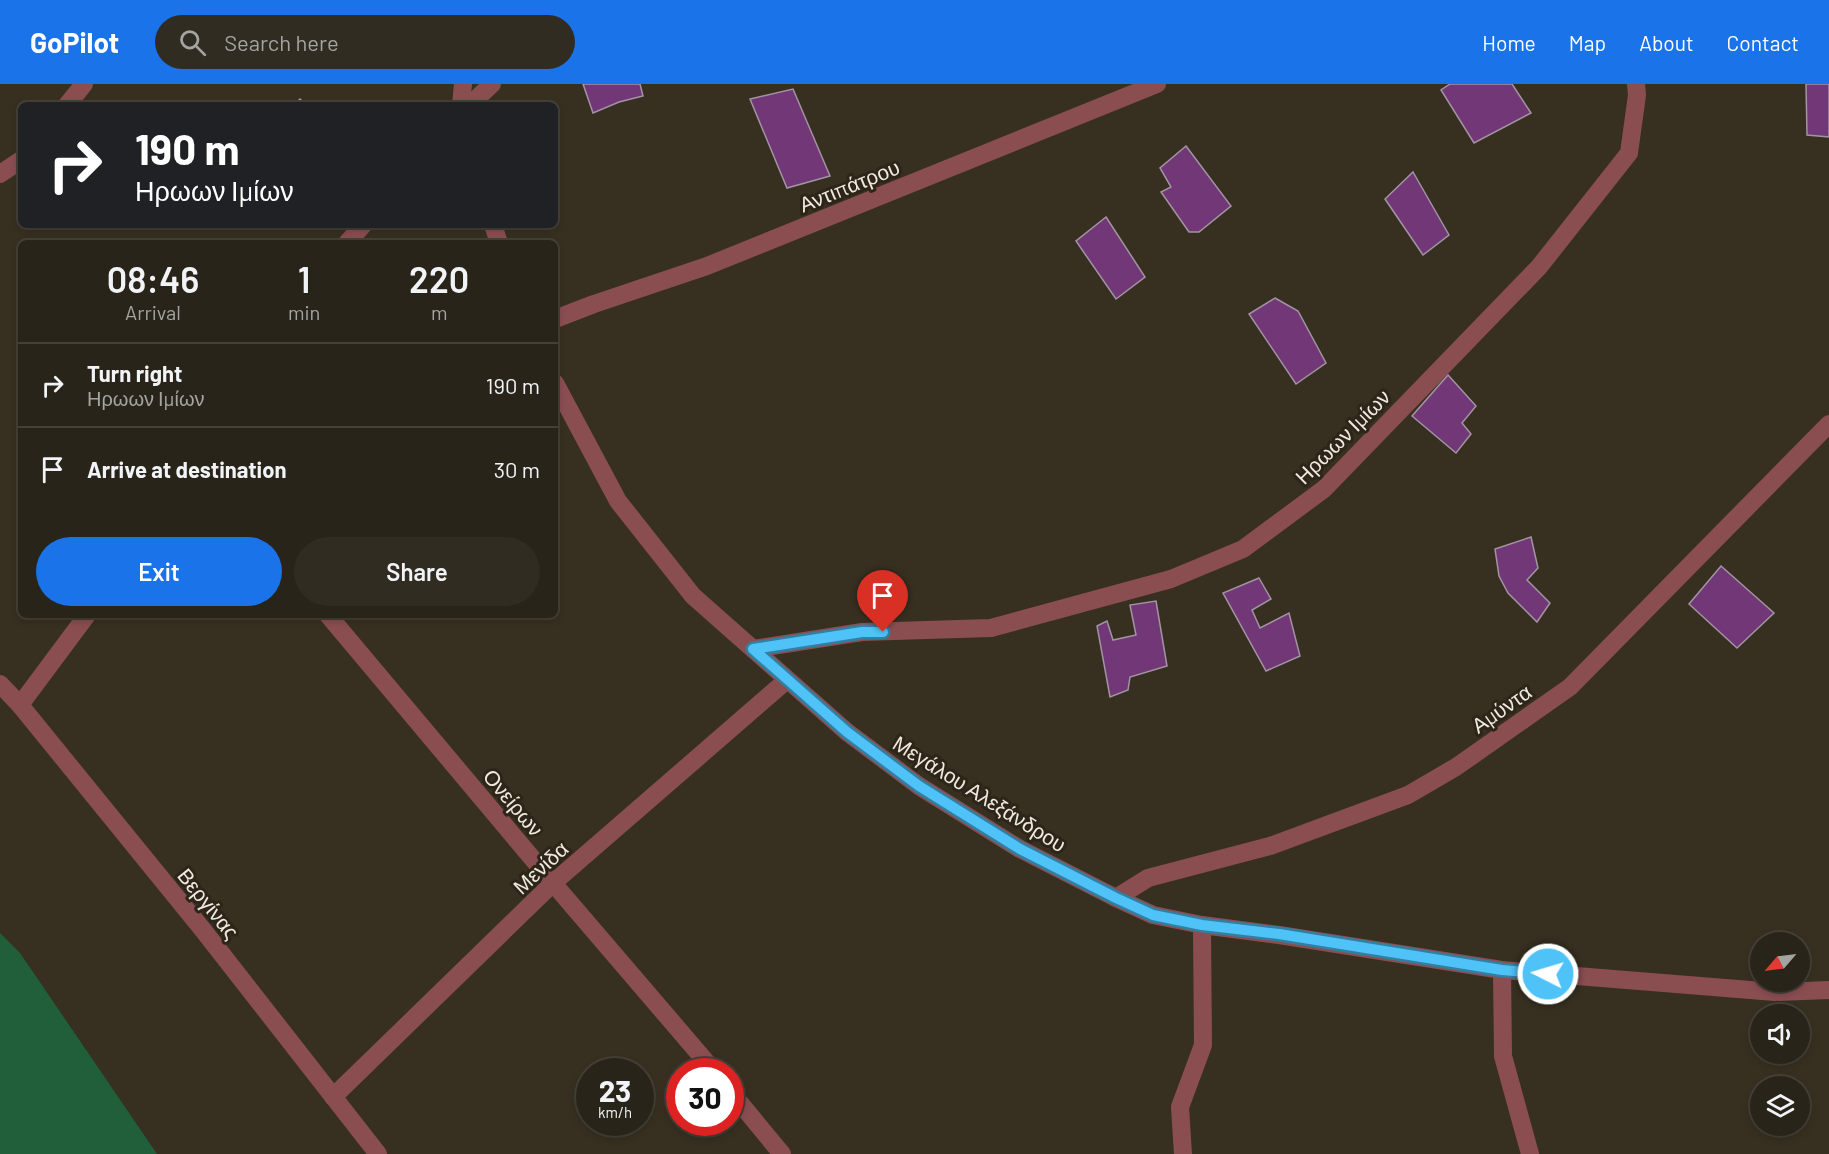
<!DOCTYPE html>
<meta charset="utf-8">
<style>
body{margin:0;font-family:Barlow,sans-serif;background:#312c22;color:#f1f3f6;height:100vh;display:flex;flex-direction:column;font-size:22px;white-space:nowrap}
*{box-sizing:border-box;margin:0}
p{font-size:20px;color:#a5a4a2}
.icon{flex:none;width:33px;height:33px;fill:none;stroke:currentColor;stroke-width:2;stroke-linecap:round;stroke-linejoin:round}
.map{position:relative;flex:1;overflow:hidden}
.details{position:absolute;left:18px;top:156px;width:540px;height:378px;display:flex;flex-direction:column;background:#292419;border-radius:9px;box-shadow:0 3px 9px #0003,0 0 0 2px #454138}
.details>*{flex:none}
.hud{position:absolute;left:18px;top:18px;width:540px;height:126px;border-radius:9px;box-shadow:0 3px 9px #0003,0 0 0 2px #454138;background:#202124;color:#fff;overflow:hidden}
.needle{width:39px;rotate:242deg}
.buttons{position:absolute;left:1750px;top:848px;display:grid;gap:12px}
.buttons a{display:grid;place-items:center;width:60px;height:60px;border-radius:50%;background:#292419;box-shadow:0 3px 9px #0003,0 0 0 2px #454138;font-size:30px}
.speed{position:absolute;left:576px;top:974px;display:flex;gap:12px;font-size:30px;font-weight:700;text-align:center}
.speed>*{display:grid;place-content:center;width:78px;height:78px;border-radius:50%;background:#292419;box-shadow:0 3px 9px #0003,0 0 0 2px #454138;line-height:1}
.speed small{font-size:15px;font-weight:400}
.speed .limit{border:9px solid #d22;background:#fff;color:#111}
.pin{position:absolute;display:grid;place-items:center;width:51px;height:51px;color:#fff;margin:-62px -26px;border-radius:50% 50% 50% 0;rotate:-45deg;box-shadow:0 0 6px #0007}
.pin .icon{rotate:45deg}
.me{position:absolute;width:66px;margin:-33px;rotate:275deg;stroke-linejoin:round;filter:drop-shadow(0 0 4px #0008)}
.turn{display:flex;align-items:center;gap:21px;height:126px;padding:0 18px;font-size:27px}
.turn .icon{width:78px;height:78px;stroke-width:2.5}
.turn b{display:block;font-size:42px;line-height:51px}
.eta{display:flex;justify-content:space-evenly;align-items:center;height:102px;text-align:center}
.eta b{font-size:36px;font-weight:600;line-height:42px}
.action{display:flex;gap:12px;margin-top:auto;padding:12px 18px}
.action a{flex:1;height:69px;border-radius:36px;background:#1a73e8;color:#fff;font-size:24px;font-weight:600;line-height:69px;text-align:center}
.action a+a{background:#312c22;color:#f1f3f6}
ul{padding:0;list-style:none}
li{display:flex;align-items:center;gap:18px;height:84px;padding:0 18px;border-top:2px solid #454138}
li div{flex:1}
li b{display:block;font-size:22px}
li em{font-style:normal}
header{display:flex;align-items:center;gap:36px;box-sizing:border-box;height:84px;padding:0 30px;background:#1a73e8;color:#fff}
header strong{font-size:28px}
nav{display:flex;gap:33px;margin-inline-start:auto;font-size:21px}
.search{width:420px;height:54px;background:#312c22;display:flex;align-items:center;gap:15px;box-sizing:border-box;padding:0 21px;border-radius:33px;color:#a5a4a2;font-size:22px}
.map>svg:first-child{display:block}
.green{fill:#205f39}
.building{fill:#723776;stroke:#a294a3;stroke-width:1.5}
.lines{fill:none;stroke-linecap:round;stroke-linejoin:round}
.minor{stroke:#8a4e51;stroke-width:18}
.route-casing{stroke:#337fa1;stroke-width:15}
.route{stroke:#4fc3f7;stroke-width:10}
.labels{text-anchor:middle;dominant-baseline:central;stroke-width:6;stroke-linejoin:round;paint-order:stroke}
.street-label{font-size:21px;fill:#eeeae0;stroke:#2d2618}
</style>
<header>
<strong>GoPilot</strong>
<div class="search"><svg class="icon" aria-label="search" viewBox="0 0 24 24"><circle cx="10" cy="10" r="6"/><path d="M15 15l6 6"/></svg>Search here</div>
<nav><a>Home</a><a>Map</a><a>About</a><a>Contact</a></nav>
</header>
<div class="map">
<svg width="1829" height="1070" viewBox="0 0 1829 1070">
<rect width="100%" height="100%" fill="#373021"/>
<!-- green -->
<path class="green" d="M0 849 20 869 157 1070H0Z"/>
<!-- building -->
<g class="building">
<path d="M583 0H640L643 12 619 18 593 29Z"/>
<path d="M1450 0H1512L1531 29 1474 59 1441 6Z"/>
<path d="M1806 0H1829V53L1807 51Z"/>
<path d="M793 5 830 92 787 104 750 15Z"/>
<path d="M300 15 307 21H294Z"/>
<path d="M1186 62 1231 122 1199 148H1189L1161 108 1171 103 1160 84Z"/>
<path d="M1413 88 1449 151 1423 171 1385 115Z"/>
<path d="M1106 133 1145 193 1116 215 1076 157Z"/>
<path d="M1275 214 1298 227 1326 279 1296 300 1249 230Z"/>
<path d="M1448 291 1476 322 1462 339 1471 350 1456 369 1412 332Z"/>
<path d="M1531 453 1538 484 1527 496 1550 519 1537 538 1508 509 1499 492 1495 465Z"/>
<path d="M1721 482 1774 529 1737 564 1689 520Z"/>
<path d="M1259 494 1271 515 1252 526 1260 544 1289 529 1300 572 1266 587 1223 509Z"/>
<path d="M1156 517 1167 582 1130 593 1128 606 1110 613 1097 542 1107 537 1113 556 1136 551 1130 521Z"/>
</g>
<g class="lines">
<!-- minor -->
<g class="minor">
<path d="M67 21 84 0"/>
<path d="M461 21 463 0"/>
<path d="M470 21 492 0"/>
<path d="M0 90 21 76"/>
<path d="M493 141 499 159"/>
<path d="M347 159 363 141"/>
<path d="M555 235 594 220 707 182 1157 0"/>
<path d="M555 299 618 417 693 512 847 648 919 702 1020 765 1116 814 1153 831 1202 841 1279 851 1502 886 1775 908 1829 906"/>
<path d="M328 531 553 799 714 987"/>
<path d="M753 565 862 548 991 544 1171 495 1243 465 1324 405 1539 183 1629 69 1637 11 1636 0"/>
<path d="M0 600 20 621 203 846 378 1070"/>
<path d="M20 621 87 531"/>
<path d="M1116 814 1148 794 1270 762 1408 711 1456 683 1570 603 1829 340"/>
<path d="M1502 886 1503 972 1530 1070"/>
<path d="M730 1007 782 1070"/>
<path d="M333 1013 553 799 787 596"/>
<path d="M1183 1070 1180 1023 1203 961 1202 841"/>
</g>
</g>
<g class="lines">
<!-- route casing -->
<g class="route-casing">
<path id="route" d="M883 548H862L753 565 847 648 919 702 1020 765 1116 814 1153 831 1202 841 1279 850 1502 886 1548 890"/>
</g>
<!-- route -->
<use href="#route" class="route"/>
</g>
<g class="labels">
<!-- street labels -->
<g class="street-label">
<text transform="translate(849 101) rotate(-22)">Αντιπάτρου</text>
<text transform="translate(1342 352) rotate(-45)">Ηρωων Ιμίων</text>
<text transform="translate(1501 624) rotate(-35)">Αμύντα</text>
<text transform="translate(980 709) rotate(32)">Μεγάλου Αλεξάνδρου</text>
<text transform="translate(514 718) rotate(50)">Ονείρων</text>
<text transform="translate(540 783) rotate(-43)">Μενίδα</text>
<text transform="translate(209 819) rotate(51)">Βεργίνας</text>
</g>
</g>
</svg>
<div class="buttons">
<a><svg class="needle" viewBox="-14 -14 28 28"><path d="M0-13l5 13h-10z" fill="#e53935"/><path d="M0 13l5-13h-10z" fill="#a5a4a2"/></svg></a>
<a><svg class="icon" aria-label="sound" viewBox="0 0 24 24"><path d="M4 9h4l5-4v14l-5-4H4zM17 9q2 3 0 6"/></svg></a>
<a><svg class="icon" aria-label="layers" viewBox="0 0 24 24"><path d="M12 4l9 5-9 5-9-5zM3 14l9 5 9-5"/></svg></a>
</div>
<div class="speed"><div>23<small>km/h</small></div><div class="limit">30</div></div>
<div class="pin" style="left:883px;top:548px;background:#d93025"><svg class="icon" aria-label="arrive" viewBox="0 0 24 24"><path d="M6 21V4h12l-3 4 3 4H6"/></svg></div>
<svg class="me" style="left:1548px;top:890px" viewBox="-20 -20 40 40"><circle r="17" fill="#4fc3f7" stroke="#fff" stroke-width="3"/><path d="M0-11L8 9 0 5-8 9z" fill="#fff"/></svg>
<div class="hud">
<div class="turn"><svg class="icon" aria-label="right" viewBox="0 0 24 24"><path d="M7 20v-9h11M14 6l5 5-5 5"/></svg><div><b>190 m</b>Ηρωων Ιμίων</div></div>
</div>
<section class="details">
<div class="eta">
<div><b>08:46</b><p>Arrival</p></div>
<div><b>1</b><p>min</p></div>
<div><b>220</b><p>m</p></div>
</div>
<ul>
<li><svg class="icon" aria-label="right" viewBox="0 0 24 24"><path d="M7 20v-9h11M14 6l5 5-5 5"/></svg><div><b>Turn right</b><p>Ηρωων Ιμίων</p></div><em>190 m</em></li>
<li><svg class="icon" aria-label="arrive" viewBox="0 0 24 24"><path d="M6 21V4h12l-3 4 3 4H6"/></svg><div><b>Arrive at destination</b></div><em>30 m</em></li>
</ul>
<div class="action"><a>Exit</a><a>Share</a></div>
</section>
</div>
